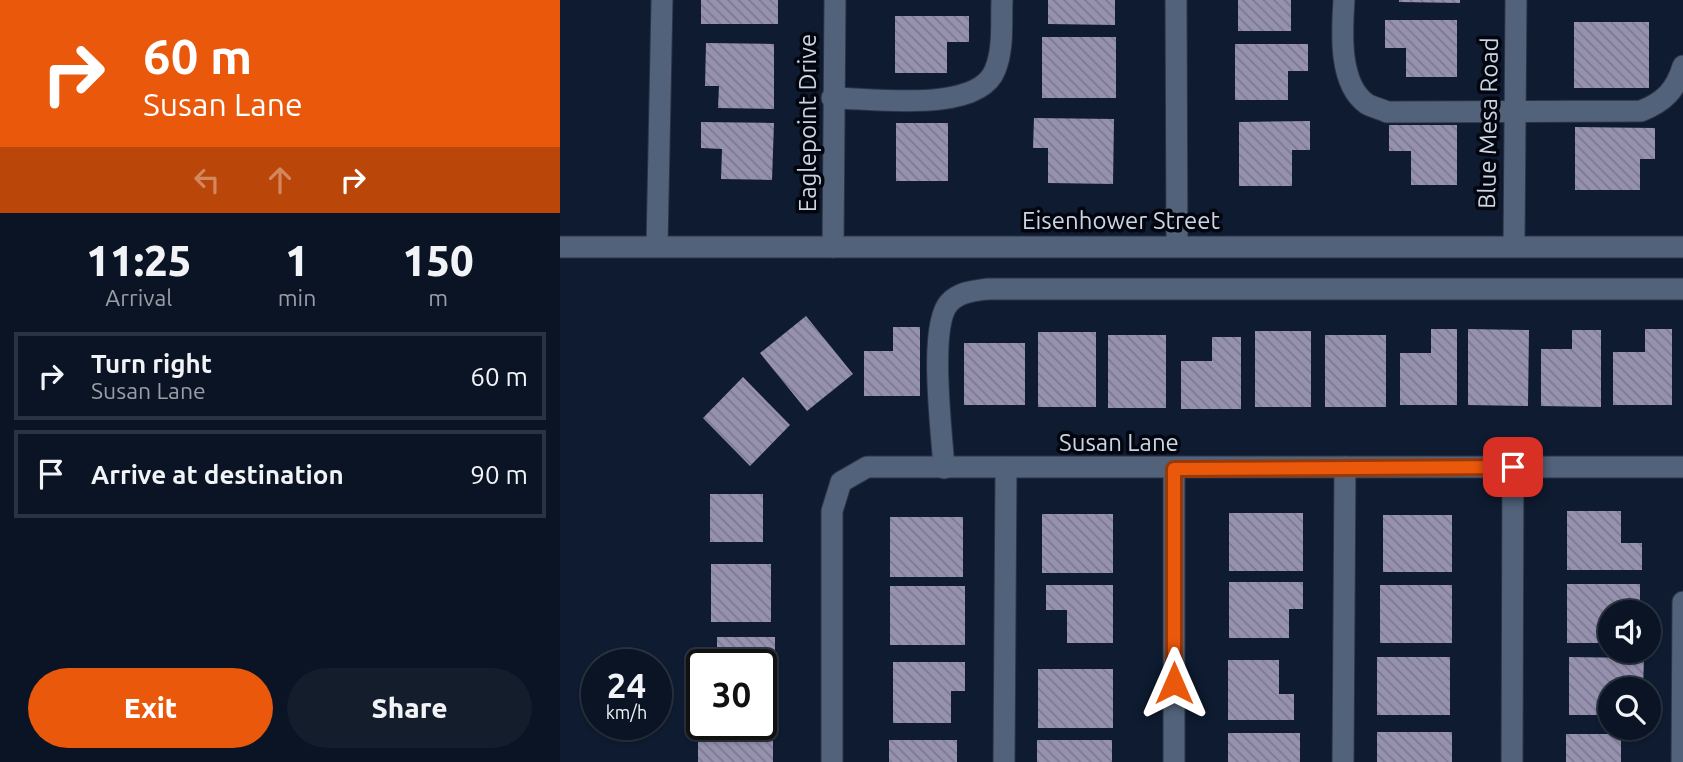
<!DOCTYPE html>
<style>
body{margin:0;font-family:Ubuntu,sans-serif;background:#131d2c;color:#f1f3f6;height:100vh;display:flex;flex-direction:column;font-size:26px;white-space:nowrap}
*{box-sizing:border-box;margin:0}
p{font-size:23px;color:#999ea6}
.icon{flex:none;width:38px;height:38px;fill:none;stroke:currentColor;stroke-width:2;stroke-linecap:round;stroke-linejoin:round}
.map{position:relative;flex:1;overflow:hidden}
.details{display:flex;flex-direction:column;background:#0a1424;width:560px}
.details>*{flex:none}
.top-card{background:#ea580c;color:#fff;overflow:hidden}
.controls{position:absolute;left:1038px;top:600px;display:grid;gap:14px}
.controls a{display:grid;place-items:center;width:63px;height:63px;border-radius:50%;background:#0a1424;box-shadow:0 2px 5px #0004,0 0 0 2px #2a3341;font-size:35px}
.speed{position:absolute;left:21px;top:649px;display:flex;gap:14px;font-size:35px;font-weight:700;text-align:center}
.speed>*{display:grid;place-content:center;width:91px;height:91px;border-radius:50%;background:#0a1424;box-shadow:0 2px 5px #0004,0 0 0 2px #2a3341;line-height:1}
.speed small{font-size:18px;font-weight:400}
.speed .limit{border:4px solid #111;border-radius:10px;background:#fff;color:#111}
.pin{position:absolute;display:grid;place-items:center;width:60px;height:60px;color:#fff;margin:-30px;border-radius:14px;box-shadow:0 4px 10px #0006}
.me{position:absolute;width:77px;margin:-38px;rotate:0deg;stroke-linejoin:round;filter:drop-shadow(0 0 5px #0008)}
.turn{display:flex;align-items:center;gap:24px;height:147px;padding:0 28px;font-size:32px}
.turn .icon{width:91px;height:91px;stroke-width:2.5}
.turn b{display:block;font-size:49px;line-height:60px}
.lanes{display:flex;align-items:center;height:66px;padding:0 28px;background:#0003;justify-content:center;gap:35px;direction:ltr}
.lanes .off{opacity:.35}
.eta{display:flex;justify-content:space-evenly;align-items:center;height:119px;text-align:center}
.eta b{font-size:42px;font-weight:800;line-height:49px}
.action{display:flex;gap:14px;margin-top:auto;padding:14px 28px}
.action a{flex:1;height:80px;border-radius:42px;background:#ea580c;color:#fff;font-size:28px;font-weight:800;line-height:80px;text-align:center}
.action a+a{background:#131d2c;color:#f1f3f6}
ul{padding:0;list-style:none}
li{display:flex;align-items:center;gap:21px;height:88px;margin:0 14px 10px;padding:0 14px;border:4px solid #2a3341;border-radius:0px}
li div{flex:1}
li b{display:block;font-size:26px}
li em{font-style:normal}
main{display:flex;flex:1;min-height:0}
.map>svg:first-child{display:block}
.building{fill:url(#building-back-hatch)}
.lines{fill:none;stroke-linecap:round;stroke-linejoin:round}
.minor-casing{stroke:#2d3344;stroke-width:23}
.minor{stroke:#51627a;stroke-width:21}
.route-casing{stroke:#983908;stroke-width:18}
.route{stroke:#ea580c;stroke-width:12}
.labels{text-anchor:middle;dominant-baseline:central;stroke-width:7;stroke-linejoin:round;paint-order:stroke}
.street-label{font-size:24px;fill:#cbd5e3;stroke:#03060e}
</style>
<main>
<section class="details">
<div class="top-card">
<div class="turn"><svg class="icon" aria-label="right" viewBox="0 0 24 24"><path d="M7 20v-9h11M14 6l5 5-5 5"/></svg><div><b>60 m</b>Susan Lane</div></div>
<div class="lanes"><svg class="icon off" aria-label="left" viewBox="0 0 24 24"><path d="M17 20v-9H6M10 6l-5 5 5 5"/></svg><svg class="icon off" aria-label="ahead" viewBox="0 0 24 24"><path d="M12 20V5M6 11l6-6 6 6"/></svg><svg class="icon" aria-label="right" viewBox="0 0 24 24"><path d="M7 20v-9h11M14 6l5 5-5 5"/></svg></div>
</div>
<div class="eta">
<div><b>11:25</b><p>Arrival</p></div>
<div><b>1</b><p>min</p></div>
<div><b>150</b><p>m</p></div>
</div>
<ul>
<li><svg class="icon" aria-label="right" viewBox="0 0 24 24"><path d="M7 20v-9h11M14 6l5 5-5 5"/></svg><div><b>Turn right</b><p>Susan Lane</p></div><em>60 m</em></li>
<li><svg class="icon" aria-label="arrive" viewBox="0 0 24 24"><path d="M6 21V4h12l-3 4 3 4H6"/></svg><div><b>Arrive at destination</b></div><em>90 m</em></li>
</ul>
<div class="action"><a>Exit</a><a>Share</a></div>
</section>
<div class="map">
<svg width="1123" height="762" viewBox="0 0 1123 762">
<defs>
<pattern id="building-back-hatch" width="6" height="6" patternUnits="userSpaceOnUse" patternTransform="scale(1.75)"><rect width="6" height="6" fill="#9691af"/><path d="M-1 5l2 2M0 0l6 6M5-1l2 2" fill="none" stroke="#7b798f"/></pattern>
</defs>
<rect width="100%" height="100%" fill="#0e1b30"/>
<!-- building -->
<g class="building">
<rect x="141" y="0" width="77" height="24"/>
<path d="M488 0H555V25L488 24Z"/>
<rect x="678" y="0" width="53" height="31"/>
<path d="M839 0H900V3L839 2Z"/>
<path d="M335 16H409V42H387V73H335Z"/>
<path d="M825 20H897V77H846V48H825Z"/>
<rect x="1014" y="22" width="75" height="66"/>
<rect x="482" y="37" width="74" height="61"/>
<path d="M146 43 214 44V109L158 108 159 86H145Z"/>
<path d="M675 44H748V71H728V100H675Z"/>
<path d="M474 118 554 119 553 184 488 183V148H473Z"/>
<path d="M750 121V150H732V186H679V122Z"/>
<path d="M141 122 214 123 212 180 161 179 162 149 141 148Z"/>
<rect x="336" y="123" width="52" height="58"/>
<path d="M829 125H897V185H851V151H829Z"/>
<path d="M1015 127 1095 128V159H1080V190H1015Z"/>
<path d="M246 316 293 374 247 411 200 353Z"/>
<path d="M333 327H360V396H304V351H333Z"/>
<path d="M871 329H897V405H840V353H871Z"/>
<path d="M908 329 969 330 968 406 908 405Z"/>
<path d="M1085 329H1112V405H1053V352H1085Z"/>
<path d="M1012 330H1041V407L981 406V349H1012Z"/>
<rect x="695" y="331" width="56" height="76"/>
<rect x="478" y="332" width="58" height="75"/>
<rect x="548" y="335" width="58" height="73"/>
<rect x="765" y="335" width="61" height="72"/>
<path d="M652 337H681V409H621V361H652Z"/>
<rect x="404" y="343" width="61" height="62"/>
<path d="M183 377 230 425 190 466 143 418Z"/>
<rect x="150" y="494" width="53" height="48"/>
<path d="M1007 511H1061V543H1082V570H1007Z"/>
<rect x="669" y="513" width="74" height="58"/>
<rect x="482" y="514" width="71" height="59"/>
<rect x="823" y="515" width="69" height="57"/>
<rect x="330" y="517" width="73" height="60"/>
<rect x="151" y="564" width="60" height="58"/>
<path d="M669 582H743V609H729V638H669Z"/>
<path d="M1007 584H1080V612H1050V643H1007Z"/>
<path d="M486 585H553V643H507V610H486Z"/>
<rect x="820" y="585" width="72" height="58"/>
<rect x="330" y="586" width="75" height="59"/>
<path d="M157 637H215V694H201V665H157Z"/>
<rect x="817" y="657" width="73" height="58"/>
<path d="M1009 657 1084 658 1083 690H1050V715H1009Z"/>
<path d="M668 660H719V694H734V720H668Z"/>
<path d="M333 662H405V691H391V723H333Z"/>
<rect x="139" y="668" width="3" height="26"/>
<rect x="478" y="669" width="75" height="59"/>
<path d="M138 717H142V724H201V717H213V762H138Z"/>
<rect x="817" y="732" width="75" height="30"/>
<rect x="668" y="733" width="72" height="29"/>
<rect x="1006" y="734" width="55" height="28"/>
<rect x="329" y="740" width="68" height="22"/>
<rect x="477" y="740" width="75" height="22"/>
</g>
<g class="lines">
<!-- minor casing -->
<g class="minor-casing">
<g id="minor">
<path d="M616 0 617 246"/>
<path d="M784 0C782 30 778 84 807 104 812 107 821 109 827 112L1081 111C1104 102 1116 90 1123 66"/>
<path d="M272 98C312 98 418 114 435 70 444 48 441 23 442 0"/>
<path d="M97 246 102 0"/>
<path d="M954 246 956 0"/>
<path d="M0 247H1123"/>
<path d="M273 247 275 0"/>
<path d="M384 468C382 434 368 326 389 303 399 292 413 291 428 289H1123"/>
<path d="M614 469V762"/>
<path d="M272 762V511L281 482 307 467H1123"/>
<path d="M444 762 446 469"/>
<path d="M783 762 785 467"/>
<path d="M952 762 953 467"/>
<path d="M1122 762 1123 602"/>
</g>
</g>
<!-- minor -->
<use href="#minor" class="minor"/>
</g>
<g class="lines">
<!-- route casing -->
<g class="route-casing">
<path id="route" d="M614 683V469L953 467"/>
</g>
<!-- route -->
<use href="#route" class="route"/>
</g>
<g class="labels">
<!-- street labels -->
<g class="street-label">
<text transform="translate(247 123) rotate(-90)">Eaglepoint Drive</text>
<text transform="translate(928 123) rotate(-89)">Blue Mesa Road</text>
<text x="561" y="220">Eisenhower Street</text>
<text x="559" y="442">Susan Lane</text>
</g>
</g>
</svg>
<div class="controls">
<a><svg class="icon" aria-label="sound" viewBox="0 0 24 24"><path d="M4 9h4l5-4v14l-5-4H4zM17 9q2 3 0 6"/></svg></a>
<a><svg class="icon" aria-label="search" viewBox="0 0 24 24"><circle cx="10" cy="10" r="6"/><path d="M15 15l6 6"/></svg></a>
</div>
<div class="speed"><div>24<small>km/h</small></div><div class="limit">30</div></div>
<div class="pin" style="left:953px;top:467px;background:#d93025"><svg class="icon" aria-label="arrive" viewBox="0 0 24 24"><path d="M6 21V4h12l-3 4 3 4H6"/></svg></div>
<svg class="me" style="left:614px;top:683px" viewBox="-20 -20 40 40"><path d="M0-17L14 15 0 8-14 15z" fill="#ea580c" stroke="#fff" stroke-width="4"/></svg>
</div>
</main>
